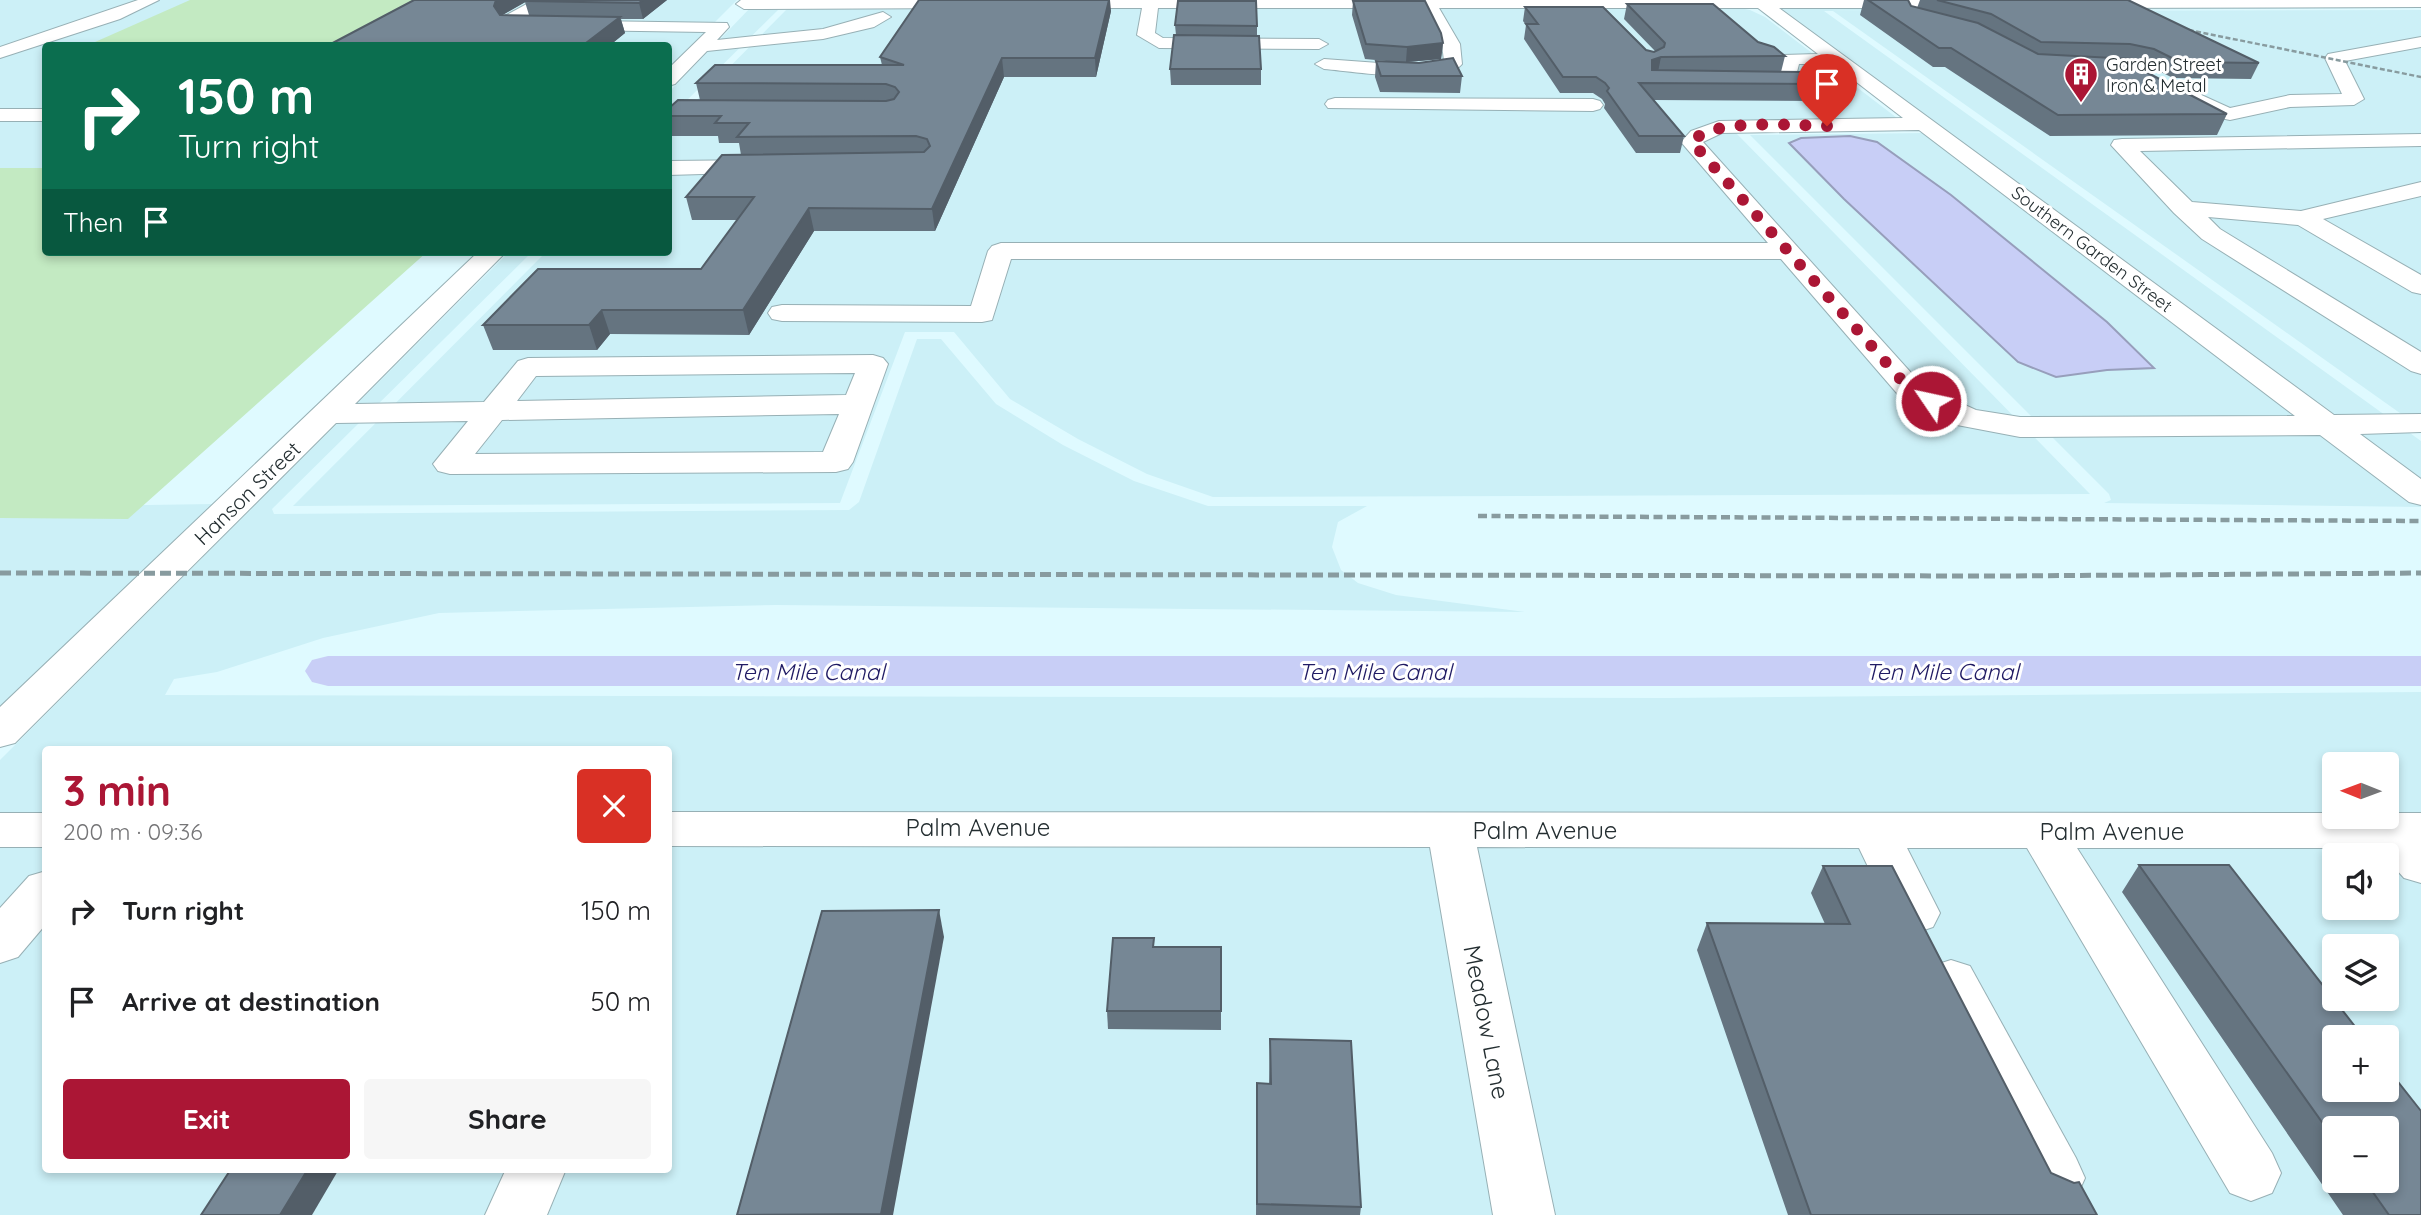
<!DOCTYPE html>
<meta charset="utf-8">
<style>
body{margin:0;font-family:Quicksand,sans-serif;background:#f6f6f6;color:#202124;height:100vh;display:flex;flex-direction:column;font-size:26px;white-space:nowrap}
*{box-sizing:border-box;margin:0}
p{font-size:23px;color:#757577}
.icon{flex:none;width:38px;height:38px;fill:none;stroke:currentColor;stroke-width:2;stroke-linecap:round;stroke-linejoin:round}
.map{position:relative;flex:1;overflow:hidden}
.drawer{position:absolute;left:42px;top:746px;width:630px;height:427px;display:flex;flex-direction:column;background:#fff;border-radius:7px;box-shadow:0 4px 10px #0003}
.drawer>*{flex:none}
.banner{position:absolute;left:42px;top:42px;width:630px;height:214px;border-radius:7px;box-shadow:0 4px 10px #0003;background:#0b6e4f;color:#fff;overflow:hidden}
.needle{width:46px;rotate:271deg}
.buttons{position:absolute;left:2322px;top:752px;display:grid;gap:14px}
.buttons a{display:grid;place-items:center;width:77px;height:77px;border-radius:7px;background:#fff;box-shadow:0 4px 10px #0003;font-size:35px}
.pin{position:absolute;display:grid;place-items:center;width:60px;height:60px;color:#fff;margin:-72px -30px;border-radius:50% 50% 50% 0;rotate:-45deg;box-shadow:0 0 7px #0007}
.pin .icon{rotate:45deg}
.me{position:absolute;width:77px;margin:-38px;rotate:304deg;stroke-linejoin:round;filter:drop-shadow(0 0 5px #0008)}
.turn{display:flex;align-items:center;gap:24px;height:147px;padding:0 21px;font-size:32px}
.turn .icon{width:91px;height:91px;stroke-width:2.5}
.turn b{display:block;font-size:49px;line-height:60px}
.then{display:flex;align-items:center;height:66px;padding:0 21px;background:#0003;gap:14px;font-size:26px}
.round{display:grid;place-items:center;flex:none;width:74px;height:74px;border-radius:7px;background:#f6f6f6}
.overview{display:flex;align-items:center;justify-content:space-between;height:119px;padding:0 21px}
h1{font-size:42px;font-weight:700;line-height:52px;color:#ab1635}
.primary-button{display:flex;gap:14px;margin-top:auto;padding:14px 21px}
.primary-button a{flex:1;height:80px;border-radius:7px;background:#ab1635;color:#fff;font-size:28px;font-weight:700;line-height:80px;text-align:center}
.primary-button a+a{background:#f6f6f6;color:#202124}
ul{padding:0;list-style:none}
li{display:flex;align-items:center;gap:21px;height:91px;padding:0 21px}
li div{flex:1}
li b{display:block;font-size:26px}
li em{font-style:normal}
.map>svg:first-child{display:block}
.built{fill:#ccf0f7;fill-rule:evenodd}
.green{fill:#c3eac2}
.water{fill:#c8cef6;stroke:#979ebb;stroke-width:2}
.lines{fill:none;stroke-linecap:round;stroke-linejoin:round}
.canal{fill:#c8cef6;fill-rule:evenodd}
.minor-casing{stroke:#97b0b5;stroke-width:2}
.minor{fill:#fff;fill-rule:evenodd}
.rail-far2{stroke:#889b9f;stroke-width:2.5;stroke-dasharray:5 2.5;stroke-linecap:butt}
.rail-far1{stroke:#889b9f;stroke-width:4.5;stroke-dasharray:9 4.5;stroke-linecap:butt}
.rail{stroke:#889b9f;stroke-width:5;stroke-dasharray:11 5;stroke-linecap:butt}
.wall{fill:#657480;fill-rule:evenodd}
.shaded-wall{fill:#535e68}
.building{fill:#768795;stroke:#535e68;stroke-width:2}
.route{stroke:#ab1635;stroke-width:12;stroke-dasharray:0 21.6}
.labels{text-anchor:middle;dominant-baseline:central;stroke-width:6;stroke-linejoin:round;paint-order:stroke}
.far-poi-label{font-size:18px;fill:#242e31;stroke:#fff;text-anchor:start}
.far-street-label{font-size:18px;fill:#242e31;stroke:#fff}
.street-label{font-size:21px;fill:#242e31;stroke:#fff}
.water-label{font-size:23px;font-style:italic;fill:#201b64;stroke:#fff}
.near-street-label{font-size:24px;fill:#242e31;stroke:#fff}
</style>
<div class="map">
<svg width="2421" height="1215" viewBox="0 0 2421 1215">
<rect width="100%" height="100%" fill="#dffaff"/>
<!-- built -->
<g class="built">
<path d="M0 0H737L669 68 668 46H46L45 190 0 193Z"/>
<path d="M1756 5H2421V8L1824 11 2421 441V507L2104 503 2111 500 2109 494 1750 135 1924 133ZM1850 136 1877 142 2152 368 2107 370 2056 377 2018 362 1952 299 1801 138Z"/>
<path d="M752 6 779 9 669 118V92Z"/>
<path d="M1735 7 1750 10 1765 17 1914 131 1736 133 2090 494 1213 497 1147 474 1078 439 1010 399 954 332H905L840 503 293 506 546 252H668L669 128 787 9Z"/>
<path d="M2421 10V428L1833 11Z"/>
<path d="M509 252H532L272 509 274 514 849 510 859 502 917 339H941L996 404 1063 445 1134 481 1208 506H1367L1338 522 1332 547 1341 570 1358 583 1396 595 1525 612 776 605 439 613 323 638 217 672 174 679 165 695 1668 698 2421 692V1215H0V760ZM46 749H668V1169H46ZM2334 765H2387V817H2334ZM2334 856H2387V908H2334ZM2334 947H2387V999H2334ZM2334 1038H2387V1090H2334ZM2334 1129H2387V1181H2334Z"/>
<path d="M213 504 0 707V514L15 507Z"/>
</g>
<!-- green -->
<g class="green">
<path d="M190 0H432L349 45 86 46Z"/>
<path d="M0 168H45L46 252H427L128 519 0 518Z"/>
</g>
<!-- water -->
<path class="water" d="M1850 136 1877 142 1951 195 2107 322 2154 368 2107 370 2056 377 2018 362 1844 199 1789 143 1801 138Z"/>
<g class="lines">
<!-- canal -->
<path class="canal" d="M328 656H2421V686H328L312 682 305 671 312 660Z"/>
<!-- minor casing -->
<g class="minor-casing">
<g id="minor">
<path d="M138 0H159L120 19 0 58V47Z"/>
<path d="M534 0 542 5 522 20 727 23 729 27 717 40 823 29 883 12 891 17 874 27 823 39 707 51 675 84 668 86V69L706 32 505 29 501 21 503 17Z"/>
<path d="M741 0H975L977 3 969 8 744 9 736 4Z"/>
<path d="M1051 0H1976L1978 3 1976 6 1970 8H1779L2334 415 2421 414V432L2360 434 2421 479V505L2409 502 2320 435 2020 437 1957 425 1901 398 1781 259H1011L992 320 982 322 782 321 772 319 768 313 772 307 782 305 971 306 988 251 992 246 1001 243H1768L1681 142 1691 131 1719 121 1903 118 1833 64H1799L1797 72 1790 74 1721 72 1719 68 1721 64 1728 62H1780L1783 55 1818 54 1758 8H1439L1460 44 1462 64C1443 87 1353 71 1324 69L1315 64 1324 59 1406 65 1444 61 1442 44 1423 8H1158L1155 33 1163 38 1319 39 1328 44 1319 49 1159 48 1137 35 1142 8H1057L1051 6 1049 3ZM1919 130 2295 416 2020 417 1976 410 1923 386 1703 142 1722 133Z"/>
<path d="M2077 0H2421V7L2083 8 2077 6 2075 3Z"/>
<path d="M2421 37V47L2345 61 2364 99 2354 105 2290 107 2230 120 2211 116 2172 96 2169 92 2179 86 2186 88 2230 108 2290 95 2342 94 2325 58 2328 54Z"/>
<path d="M1335 98 1593 99 1600 101 1603 105 1600 109 1593 111 1328 108 1325 104 1328 100Z"/>
<rect x="0" y="109" width="46" height="12"/>
<path d="M2421 134V146L2140 151 2192 202 2301 211 2421 182V196L2323 219 2421 275V294L2412 292 2298 225 2208 217 2220 229 2421 352V374L2411 371 2202 239 2174 213 2111 145 2114 140 2122 139Z"/>
<path d="M764 160 772 162 775 167 772 172 668 175V161Z"/>
<path d="M478 252H506L355 404 484 402 518 361 528 358 873 355 883 358 888 364 853 462 848 469 836 472 450 474 438 471 433 464 468 421 336 423 15 743 0 747V707ZM855 373 846 395 517 401 536 376ZM839 414 823 452 475 454 502 420Z"/>
<path d="M668 812 2334 813V817H2387V813H2421V883L2404 878 2387 859V856L2377 848H2077L2272 1153 2281 1173 2272 1193 2251 1201 2230 1193 2027 848H1907L1940 913 1933 927 1915 933 1897 927 1859 848 1477 847 1555 1215H1493L1430 847 668 846Z"/>
<rect x="0" y="813" width="46" height="34"/>
<path d="M46 871V924L18 957 0 963V908L29 876Z"/>
<path d="M1951 960 1970 966 2076 1158 2085 1178 2076 1198 2055 1207 2034 1198 1925 982 1932 966Z"/>
<path d="M506 1169H566L547 1215H485Z"/>
</g>
</g>
<!-- minor -->
<use href="#minor" class="minor"/>
<!-- rail-far2 -->
<path class="rail-far2" d="M2174 27 2421 77"/>
<!-- rail-far1 -->
<path class="rail-far1" d="M1478 516 2421 521"/>
<!-- rail -->
<path class="rail" d="M0 573 2004 576 2421 573"/>
</g>
<!-- wall -->
<g class="wall">
<path d="M414 0H667L643 19H621L625 33 609 46H327ZM525 2 529 15H502Z"/>
<path d="M1864 0H1908L1911 6 1917 8 1920 0H2128L2259 63 2251 79 2173 78 2147 65 2131 61 2130 64 2227 114 2217 135 2050 136 1945 67H1933L1860 15Z"/>
<path d="M1353 1 1443 43 1441 59 1408 62 1462 76 1460 93 1380 92 1375 77 1376 61 1397 62 1365 59 1352 15Z"/>
<path d="M1627 4 1758 42 1785 56 1781 72 1818 84 1814 101 1653 100 1684 136 1680 153H1636L1604 108 1605 104 1602 99 1593 93H1560L1524 39 1526 25 1523 21 1525 7 1646 50 1654 52 1655 51 1624 19Z"/>
<path d="M1111 11 1096 77H1004L935 231H814L749 335 610 334 597 350H493L483 325 701 269 737 220H692L686 197 741 155 739 143H719L718 136H668V109L700 100 696 83 882 65 880 57Z"/>
<path d="M1175 25 1257 26V36L1261 69V85H1171L1170 69 1176 35Z"/>
<path d="M2139 865 2421 1215H2343L2122 892ZM2334 1129 2387 1181H2334Z"/>
<path d="M1823 866 2051 1173 2097 1215H1788L1697 950 1707 923 1825 924 1811 893Z"/>
<path d="M1154 947H1221V1030L1108 1029 1107 1011Z"/>
<path d="M1270 1039 1361 1207 1360 1215H1256L1257 1083 1269 1084Z"/>
</g>
<!-- shaded-wall -->
<g class="shaded-wall">
<path d="M496 0H529L501 16 494 6Z"/>
<path d="M643 0H667L643 19 639 3Z"/>
<path d="M1109 0H1110L1111 11 1096 77 1095 58Z"/>
<path d="M620 17 625 33 609 46H582Z"/>
<path d="M1443 43 1441 59 1406 62 1407 47Z"/>
<path d="M1661 57 1658 72 1649 76 1652 60Z"/>
<path d="M1002 58 1004 77 935 231 932 209Z"/>
<path d="M809 208 814 231 749 335 743 310Z"/>
<path d="M602 310 610 334 597 350 589 325Z"/>
<path d="M939 910 944 937 893 1215H881Z"/>
<path d="M308 1169H339L312 1215H280Z"/>
</g>
<!-- building -->
<g class="building">
<path d="M414 0H496L494 6 500 15 620 17 582 46H327Z"/>
<path d="M527 0H643L639 3 525 1Z"/>
<path d="M919 0H1109L1095 58H1002L932 209 809 208 743 310H602L589 325H483L538 269H701L754 197H686L722 155 924 152 930 146 927 139 916 136 737 137 749 123H715L721 116H668V109L678 100 886 101 894 99 899 92 895 87 886 84 696 83 715 65H904L880 57Z"/>
<path d="M1868 0H1908L1911 6 1978 23 2038 54 2132 59H2121L2227 114 2058 115 1951 48H1939Z"/>
<path d="M1937 0H2128L2259 63 2180 62 2154 49 2130 44 2041 42 1991 14Z"/>
<path d="M1178 1H1256L1257 26 1175 25Z"/>
<path d="M1353 1H1425L1441 33 1443 43 1407 47 1366 44Z"/>
<path d="M1627 4H1713L1758 42 1774 47 1785 56 1661 57 1652 60V70L1804 72 1818 84 1639 83 1684 136H1639L1607 91 1609 88 1605 83 1596 77H1563L1526 24H1538L1525 7H1603L1646 50 1654 52 1664 47 1665 43Z"/>
<path d="M1174 35 1259 36 1261 69H1170Z"/>
<path d="M1453 58 1462 76H1381L1376 61 1419 63Z"/>
<path d="M2139 865H2229L2364 1038H2334V1090H2387V1068L2421 1111V1215H2389L2365 1181H2387V1129H2334V1139Z"/>
<path d="M1823 866H1892L2051 1173 2074 1183 2079 1182 2097 1215H1811L1707 923 1850 924Z"/>
<path d="M939 910 881 1214 737 1215 822 911Z"/>
<path d="M1113 938H1154L1153 947H1221V1011H1107Z"/>
<path d="M1270 1039 1351 1041 1361 1207 1257 1204V1083L1271 1084Z"/>
<path d="M231 1169H308L280 1215H201Z"/>
</g>
<g class="lines">
<!-- route -->
<path class="route" d="M1827 126C1796 126 1712 117 1692 142L1912 392 1931 401"/>
</g>
<!-- icons -->
<defs>
<g id="building-pin" transform="scale(1.75)"><path d="M0 17L-7.5 6A9.5 9.5 0 1 1 7.5 6Z" fill="#ab1635" stroke="#fff"/><path d="M-4-6H4V6H1V3H-1V6H-4ZM-2.5-4.3h1.7v1.8h-1.7ZM.8-4.3h1.7v1.8H.8ZM-2.5-1h1.7V.8h-1.7ZM.8-1h1.7V.8H.8Z" fill="#fff"/></g>
</defs>
<g fill-rule="evenodd">
<use href="#building-pin" x="2081" y="74"/>
</g>
<g class="labels">
<!-- far-poi labels -->
<g class="far-poi-label">
<text x="2106" y="64">Garden Street<tspan x="2106" dy="21">Iron &amp; Metal</tspan></text>
</g>
<!-- far-street labels -->
<g class="far-street-label">
<text transform="translate(2092 249) rotate(37)">Southern Garden Street</text>
</g>
<!-- street labels -->
<g class="street-label">
<text transform="translate(247 493) rotate(-44)">Hanson Street</text>
</g>
<!-- water labels -->
<g class="water-label">
<text x="808" y="671">Ten Mile Canal</text>
<text x="1375" y="671">Ten Mile Canal</text>
<text x="1942" y="671">Ten Mile Canal</text>
</g>
<!-- near-street labels -->
<g class="near-street-label">
<text x="978" y="827">Palm Avenue</text>
<text x="1545" y="830">Palm Avenue</text>
<text x="2112" y="831">Palm Avenue</text>
<text transform="translate(1487 1022) rotate(79)">Meadow Lane</text>
</g>
</g>
</svg>
<div class="buttons">
<a><svg class="needle" viewBox="-14 -14 28 28"><path d="M0-13l5 13h-10z" fill="#e53935"/><path d="M0 13l5-13h-10z" fill="#757577"/></svg></a>
<a><svg class="icon" aria-label="sound" viewBox="0 0 24 24"><path d="M4 9h4l5-4v14l-5-4H4zM17 9q2 3 0 6"/></svg></a>
<a><svg class="icon" aria-label="layers" viewBox="0 0 24 24"><path d="M12 4l9 5-9 5-9-5zM3 14l9 5 9-5"/></svg></a>
<a>+</a>
<a>−</a>
</div>
<div class="pin" style="left:1827px;top:126px;background:#d93025"><svg class="icon" aria-label="arrive" viewBox="0 0 24 24"><path d="M6 21V4h12l-3 4 3 4H6"/></svg></div>
<svg class="me" style="left:1931px;top:401px" viewBox="-20 -20 40 40"><circle r="17" fill="#ab1635" stroke="#fff" stroke-width="3"/><path d="M0-11L8 9 0 5-8 9z" fill="#fff"/></svg>
<div class="banner">
<div class="turn"><svg class="icon" aria-label="right" viewBox="0 0 24 24"><path d="M7 20v-9h11M14 6l5 5-5 5"/></svg><div><b>150 m</b>Turn right</div></div>
<div class="then">Then<svg class="icon" aria-label="arrive" viewBox="0 0 24 24"><path d="M6 21V4h12l-3 4 3 4H6"/></svg></div>
</div>
<section class="drawer">
<div class="overview"><div><h1>3 min</h1><p>200 m · 09:36</p></div><a class="round" style="background:#d93025;color:#fff"><svg class="icon" aria-label="close" viewBox="0 0 24 24"><path d="M6 6l12 12M18 6L6 18"/></svg></a></div>
<ul>
<li><svg class="icon" aria-label="right" viewBox="0 0 24 24"><path d="M7 20v-9h11M14 6l5 5-5 5"/></svg><div><b>Turn right</b></div><em>150 m</em></li>
<li><svg class="icon" aria-label="arrive" viewBox="0 0 24 24"><path d="M6 21V4h12l-3 4 3 4H6"/></svg><div><b>Arrive at destination</b></div><em>50 m</em></li>
</ul>
<div class="primary-button"><a>Exit</a><a>Share</a></div>
</section>
</div>
